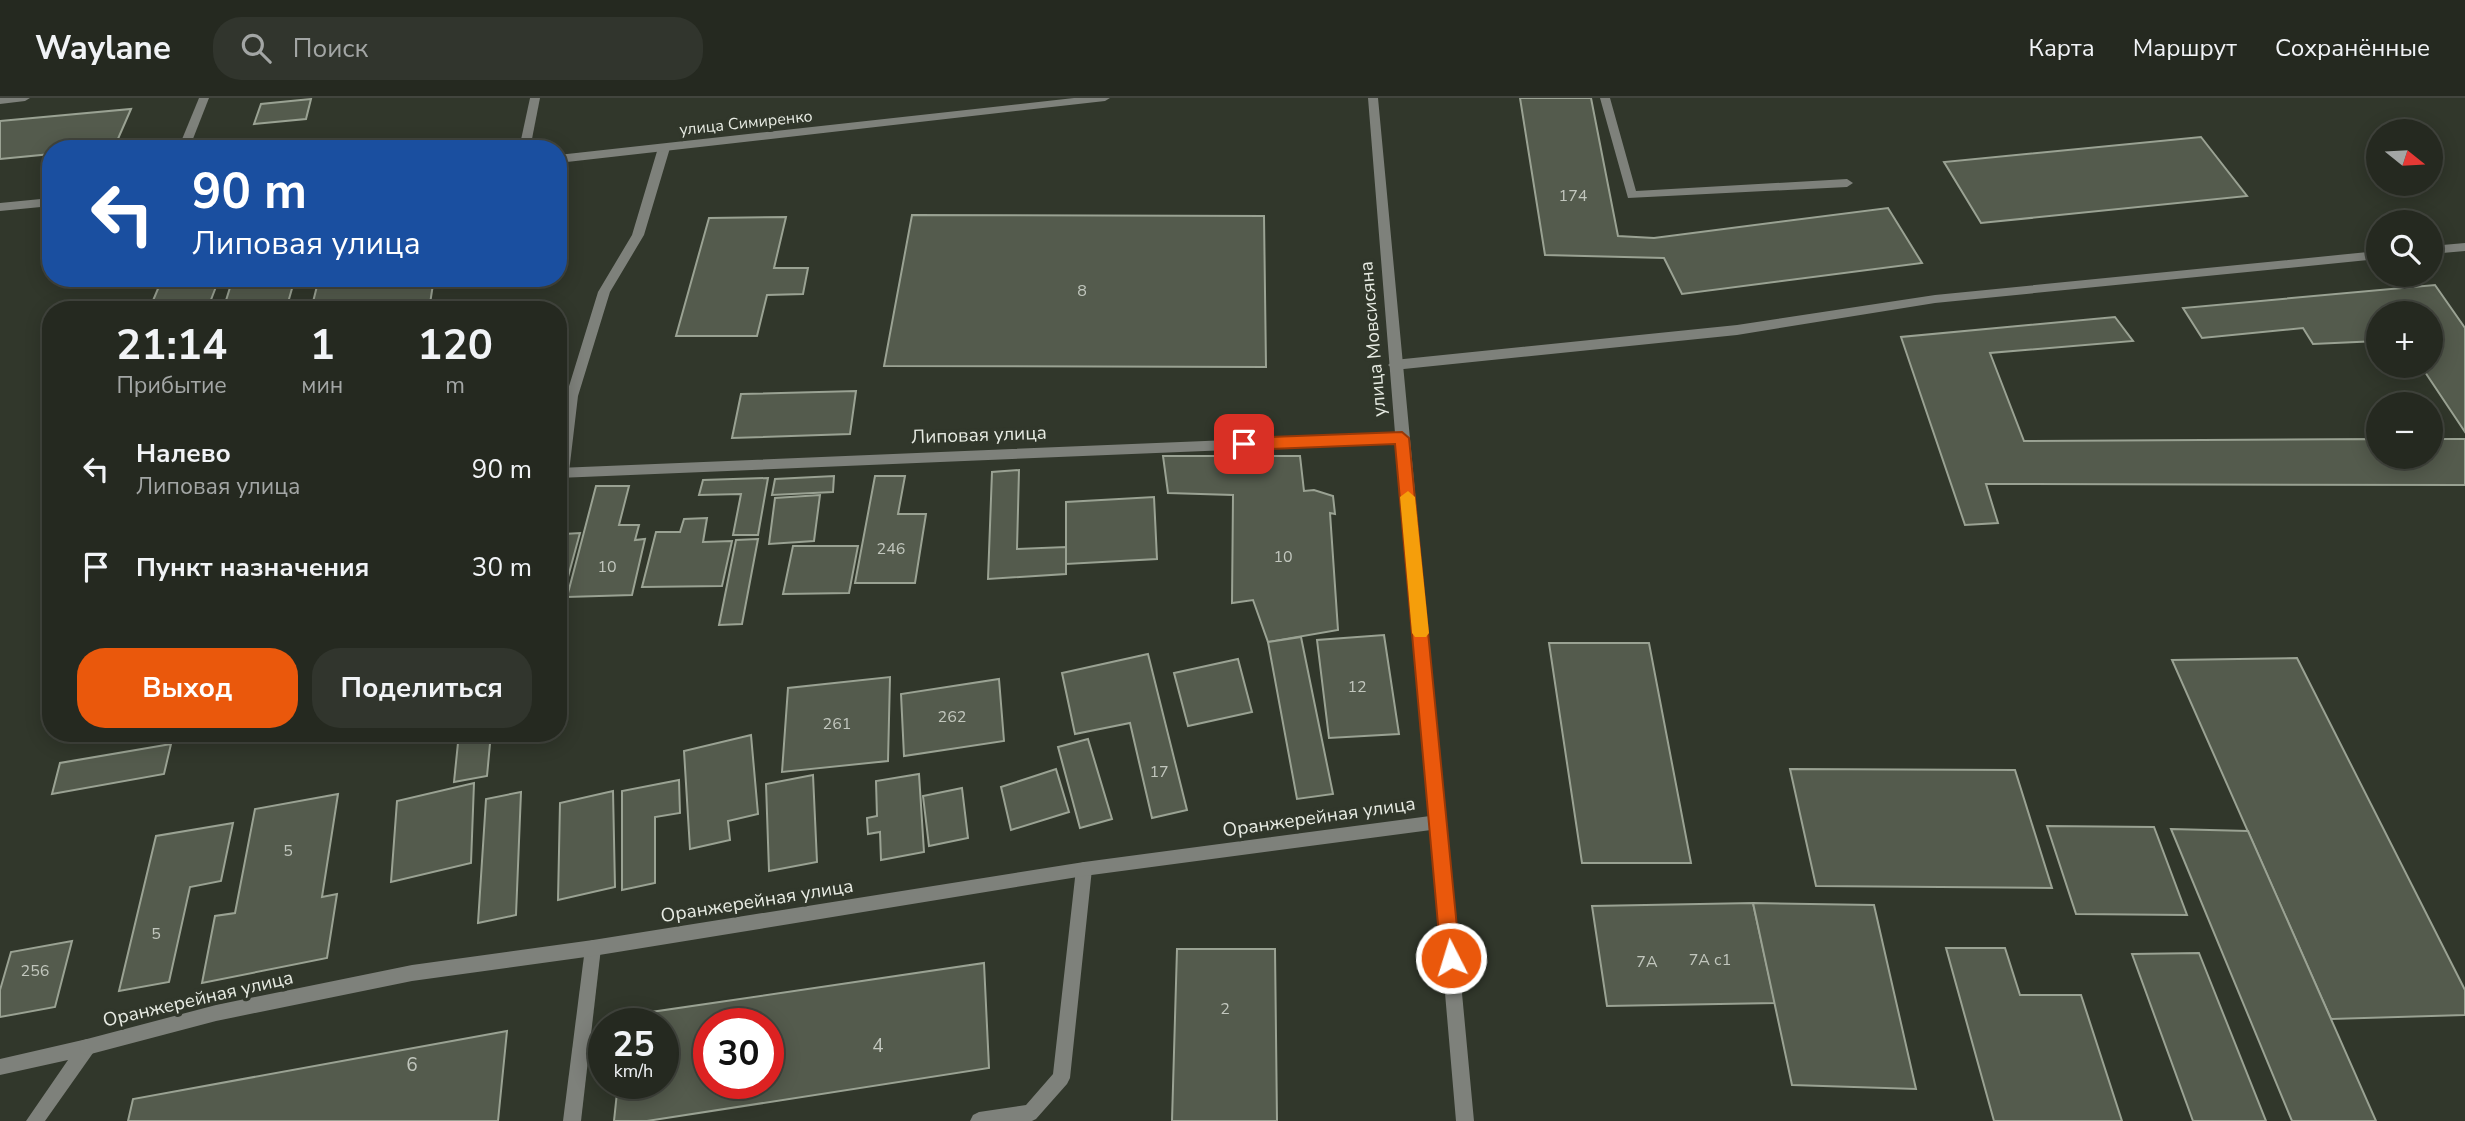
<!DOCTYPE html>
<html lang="ru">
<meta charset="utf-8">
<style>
body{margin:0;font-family:"Nunito Sans",sans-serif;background:#31352d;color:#f1f3f6;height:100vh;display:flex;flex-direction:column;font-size:26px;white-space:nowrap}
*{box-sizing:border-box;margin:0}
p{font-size:23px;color:#a3a6a5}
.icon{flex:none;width:38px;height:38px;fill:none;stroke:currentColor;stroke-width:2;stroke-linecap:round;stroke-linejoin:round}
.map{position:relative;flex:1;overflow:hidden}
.details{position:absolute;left:42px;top:203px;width:525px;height:441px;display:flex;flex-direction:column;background:#252920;border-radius:28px;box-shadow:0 4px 18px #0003,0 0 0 2px #42453e}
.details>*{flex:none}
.top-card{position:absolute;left:42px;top:42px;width:525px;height:147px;border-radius:28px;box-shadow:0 4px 18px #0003,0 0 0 2px #42453e;background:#1a4fa0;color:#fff;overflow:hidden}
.needle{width:46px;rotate:108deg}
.controls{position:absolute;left:2366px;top:21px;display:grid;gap:14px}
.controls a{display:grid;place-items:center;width:77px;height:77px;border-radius:50%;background:#252920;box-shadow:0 4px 18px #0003,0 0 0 2px #42453e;font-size:35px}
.speed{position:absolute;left:588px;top:910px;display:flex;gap:14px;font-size:35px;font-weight:700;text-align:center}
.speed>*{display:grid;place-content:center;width:91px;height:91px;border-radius:50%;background:#252920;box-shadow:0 4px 18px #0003,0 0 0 2px #42453e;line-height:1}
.speed small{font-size:18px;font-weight:400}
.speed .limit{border:10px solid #d22;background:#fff;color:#111}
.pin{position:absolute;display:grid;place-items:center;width:60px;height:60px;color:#fff;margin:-30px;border-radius:14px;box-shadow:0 4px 10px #0006}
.me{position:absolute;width:77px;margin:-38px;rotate:355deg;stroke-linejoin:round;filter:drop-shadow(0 0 5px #0008)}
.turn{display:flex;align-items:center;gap:24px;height:147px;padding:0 35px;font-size:32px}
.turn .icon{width:91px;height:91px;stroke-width:2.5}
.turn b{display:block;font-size:49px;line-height:60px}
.eta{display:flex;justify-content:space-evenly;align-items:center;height:119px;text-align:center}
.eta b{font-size:42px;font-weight:700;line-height:49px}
.primary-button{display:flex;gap:14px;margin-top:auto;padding:14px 35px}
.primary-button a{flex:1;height:80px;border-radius:28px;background:#ea580c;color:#fff;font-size:28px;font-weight:700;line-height:80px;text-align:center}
.primary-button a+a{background:#31352d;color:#f1f3f6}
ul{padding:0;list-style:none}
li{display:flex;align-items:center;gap:21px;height:98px;padding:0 35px}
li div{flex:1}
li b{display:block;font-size:26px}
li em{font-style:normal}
header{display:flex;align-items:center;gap:42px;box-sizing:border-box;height:98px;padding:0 35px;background:#252920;border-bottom:2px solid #42453e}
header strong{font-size:33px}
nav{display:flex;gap:38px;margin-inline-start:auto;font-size:24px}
.search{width:490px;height:63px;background:#31352d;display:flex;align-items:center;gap:18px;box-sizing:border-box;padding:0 24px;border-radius:28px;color:#a3a6a5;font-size:26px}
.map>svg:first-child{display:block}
.building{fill:#545b4d;stroke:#9aa293;stroke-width:2;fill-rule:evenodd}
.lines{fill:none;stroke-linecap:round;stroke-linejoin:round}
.lane{fill:#7e817b;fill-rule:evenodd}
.street{fill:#7e817b;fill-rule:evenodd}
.route{fill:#ea580c;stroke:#983908;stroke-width:2}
.slow{fill:#f59e0b}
.labels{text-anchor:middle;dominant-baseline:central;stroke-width:7;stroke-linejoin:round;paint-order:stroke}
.far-street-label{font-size:16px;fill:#e7ebe3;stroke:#31372b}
.number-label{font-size:16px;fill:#c2c7be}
.street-label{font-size:19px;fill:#e7ebe3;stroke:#31372b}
.near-number-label{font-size:19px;fill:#c2c7be}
</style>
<header>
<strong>Waylane</strong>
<div class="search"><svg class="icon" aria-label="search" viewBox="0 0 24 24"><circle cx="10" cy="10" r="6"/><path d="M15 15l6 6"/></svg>Поиск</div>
<nav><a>Карта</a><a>Маршрут</a><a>Сохранённые</a></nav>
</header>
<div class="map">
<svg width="2465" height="1023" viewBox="0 0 2465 1023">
<rect width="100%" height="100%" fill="#31372b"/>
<!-- building -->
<g class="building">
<path d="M1520 0H1591L1618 138 1654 140 1888 110 1922 165 1682 196 1664 160 1545 157Z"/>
<path d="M311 1 306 21 254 26 261 6Z"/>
<path d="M131 11 114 50 51 51V56L0 61V23Z"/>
<path d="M2201 39 2247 98 1981 125 1944 64Z"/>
<path d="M912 117 1264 118 1266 269 884 268Z"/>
<path d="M786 119 774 170H808L803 196 767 197 757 238H676L709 120Z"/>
<path d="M233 180H295L287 208 261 212H223Z"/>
<path d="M319 180H434L429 212H311Z"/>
<path d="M219 181 207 212H149L160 186Z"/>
<path d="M2435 187 2465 230V334L2421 268H2431V215H2378V243L2313 246 2303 230 2202 240 2183 210Z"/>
<path d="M2115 219 2133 243 1990 255 2024 343 2378 341V359H2431V341H2465V387L1986 386 1998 425 1965 427 1901 239Z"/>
<path d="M856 293 850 336 732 340 741 296Z"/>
<path d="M1163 358H1300L1304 393 1314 392 1333 398 1335 416 1330 415 1338 532 1268 544 1253 502 1232 505 1233 397 1168 395Z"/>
<path d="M1019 372 1017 451 1066 449V476L988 481 992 374Z"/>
<path d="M834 378 833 394 772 397 775 381Z"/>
<path d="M875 378H905L898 416H926L915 485H855Z"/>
<path d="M768 380 758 437H733L741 396 699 397 703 382Z"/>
<path d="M596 388H629L619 427H639L635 442 645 441 632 497 567 499Z"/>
<path d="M820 397 814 443 769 446 775 400Z"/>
<path d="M1154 399 1157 461 1066 466V404Z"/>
<path d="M707 420 703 444 732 443 722 488 642 489 656 434H680L684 421Z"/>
<path d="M580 435 562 501 558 502V451L564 436Z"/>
<path d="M758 441 742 526 719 527 736 442Z"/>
<path d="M793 448H858L849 495 783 496Z"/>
<path d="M1384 537 1399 636 1329 640 1317 542Z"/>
<path d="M1301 539 1333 696 1297 701 1268 544Z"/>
<path d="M1549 545H1649L1691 765H1582Z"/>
<path d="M1148 556 1187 712 1152 720 1130 625 1075 636 1062 575Z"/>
<path d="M2297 560 2465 892V917L2331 921 2172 562Z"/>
<path d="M1238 561 1252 614 1188 628 1174 575Z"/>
<path d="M890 579 888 663 782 674 788 590Z"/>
<path d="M999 581 1004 643 904 658 901 596Z"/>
<path d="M459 635H491L487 678 454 684Z"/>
<path d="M751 637 758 716 728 723 730 742 690 751 684 653Z"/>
<path d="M1088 641 1112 721 1080 730 1058 649Z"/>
<path d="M171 646 164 676 52 696 60 665Z"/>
<path d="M1056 671 1069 714 1011 732 1001 689Z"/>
<path d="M1790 671 2015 672 2052 790 1816 788Z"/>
<path d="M919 676 924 754 881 762 880 734 868 736 867 720 877 718 876 683Z"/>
<path d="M813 677 817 764 769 773 766 686Z"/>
<path d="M679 682 680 715 655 719V785L622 792V693Z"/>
<path d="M474 685 471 765 391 784 397 703Z"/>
<path d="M962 690 968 740 929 748 923 698Z"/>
<path d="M613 693 615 789 558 802 560 705Z"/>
<path d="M521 694 516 817 478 825 486 701Z"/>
<path d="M338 696 322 799 337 796 327 860 202 885 215 818 235 815 255 711Z"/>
<path d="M233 725 221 783 190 789 169 884 119 893 156 738Z"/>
<path d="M2047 728 2154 729 2187 817 2076 816Z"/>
<path d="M2171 731 2248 733 2376 1023H2292Z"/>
<path d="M1753 805 1775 905 1607 908 1592 808Z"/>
<path d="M1753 805 1874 807 1916 991 1792 987Z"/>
<path d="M72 843 55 909 0 919V892L11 854Z"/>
<path d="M1946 850H2005L2020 897H2081L2122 1023H1994Z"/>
<path d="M1177 851H1275L1277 1023H1172Z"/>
<path d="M2199 855 2266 1023H2193L2132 856Z"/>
<path d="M984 865 989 970 647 1023H614L618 985H663V926H623L624 918ZM709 926H768V985H709Z"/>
<path d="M507 933 498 1023H128L133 1001Z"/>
</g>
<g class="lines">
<!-- lane -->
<g class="lane">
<path d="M0 0H30L25 3 0 6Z"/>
<path d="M199 0H209L189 51H178Z"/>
<path d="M530 0H540L530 51H519Z"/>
<path d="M1600 0H1610L1636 93 1847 81 1853 85 1847 89 1628 100Z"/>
<path d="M664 46 670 50 644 137 610 194 578 298 569 374 562 379 558 378V353L566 298 598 194 632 137 658 50Z"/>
<path d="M2465 145V153L2431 156V148Z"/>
<path d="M2378 153V161L1935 205 1737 237 1394 272 1388 267 1394 262 1737 227 1935 197Z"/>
<path d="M1084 764 1090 766 1092 771 1070 980 1067 986 1036 1021 1032 1023H970L973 1017 979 1014 1026 1007 1053 976 1076 771 1078 766Z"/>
<path d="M593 842 599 844 601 850 581 1023H563L585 850 587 844Z"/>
<path d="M87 941 93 943 95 949 93 955 45 1023H26L68 962 0 977V961Z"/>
</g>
<!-- street -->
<g class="street">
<path d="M1074 0H1110L1105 3 558 65V57Z"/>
<path d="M1368 0H1378L1474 1023H1456L1431 732 1084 778 593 858 412 883 216 923 87 957 81 955 79 949 81 943 87 941 216 907 412 867 593 842 1084 764 1430 718 1396 345 558 380V370L1395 335Z"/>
<path d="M51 100V108L0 113V105Z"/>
</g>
</g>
<!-- route -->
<path class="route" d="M1402 334 1409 340 1460 860 1457 867 1451 869 1444 867 1441 860 1395 346 1244 352 1237 346 1244 340Z"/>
<!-- slow -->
<path class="slow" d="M1408 393 1415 399 1429 535 1426 539H1415L1412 535 1400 399Z"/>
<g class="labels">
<!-- far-street labels -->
<g class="far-street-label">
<text transform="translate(746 25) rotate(-6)">улица Симиренко</text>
</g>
<!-- number labels -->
<g class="number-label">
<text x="1573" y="98">174</text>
<text x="1082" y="193">8</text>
<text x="891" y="451">246</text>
<text x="1283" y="459">10</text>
<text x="607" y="469">10</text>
<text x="1357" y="589">12</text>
<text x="952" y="619">262</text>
<text x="837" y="626">261</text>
<text x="1159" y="674">17</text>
<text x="288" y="753">5</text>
<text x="156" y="836">5</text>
<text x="1710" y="862">7А с1</text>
<text x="1647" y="864">7А</text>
<text x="35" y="873">256</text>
<text x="1225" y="911">2</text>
</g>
<!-- street labels -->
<g class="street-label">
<text transform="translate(1373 241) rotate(-95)">улица Мовсисяна</text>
<text transform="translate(979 337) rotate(-2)">Липовая улица</text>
<text transform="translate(1319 719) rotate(-8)">Оранжерейная улица</text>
<text transform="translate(757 803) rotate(-9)">Оранжерейная улица</text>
<text transform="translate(198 901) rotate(-13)">Оранжерейная улица</text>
</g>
<!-- near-number labels -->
<g class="near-number-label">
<text x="878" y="948">4</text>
<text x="412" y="967">6</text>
</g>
</g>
</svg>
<div class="controls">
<a><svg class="needle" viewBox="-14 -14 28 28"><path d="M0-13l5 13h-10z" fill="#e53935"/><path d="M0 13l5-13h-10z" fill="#a3a6a5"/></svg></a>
<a><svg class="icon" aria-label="search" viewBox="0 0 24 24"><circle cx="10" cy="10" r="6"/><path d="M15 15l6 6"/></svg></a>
<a>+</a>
<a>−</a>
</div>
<div class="speed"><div>25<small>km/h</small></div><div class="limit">30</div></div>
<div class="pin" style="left:1244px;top:346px;background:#d93025"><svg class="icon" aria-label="arrive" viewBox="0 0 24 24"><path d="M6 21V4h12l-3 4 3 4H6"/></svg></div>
<svg class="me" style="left:1451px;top:860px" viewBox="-20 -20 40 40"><circle r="17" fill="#ea580c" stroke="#fff" stroke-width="3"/><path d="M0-11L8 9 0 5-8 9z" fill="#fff"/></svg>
<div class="top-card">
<div class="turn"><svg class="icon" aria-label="left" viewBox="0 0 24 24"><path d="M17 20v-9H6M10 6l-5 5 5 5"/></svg><div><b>90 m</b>Липовая улица</div></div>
</div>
<section class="details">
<div class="eta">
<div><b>21:14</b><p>Прибытие</p></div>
<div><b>1</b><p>мин</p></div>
<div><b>120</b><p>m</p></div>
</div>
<ul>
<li><svg class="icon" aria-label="left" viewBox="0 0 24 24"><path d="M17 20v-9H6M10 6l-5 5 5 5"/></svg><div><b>Налево</b><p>Липовая улица</p></div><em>90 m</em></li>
<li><svg class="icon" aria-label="arrive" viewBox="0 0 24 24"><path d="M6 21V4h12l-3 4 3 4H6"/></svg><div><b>Пункт назначения</b></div><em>30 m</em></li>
</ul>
<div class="primary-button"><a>Выход</a><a>Поделиться</a></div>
</section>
</div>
